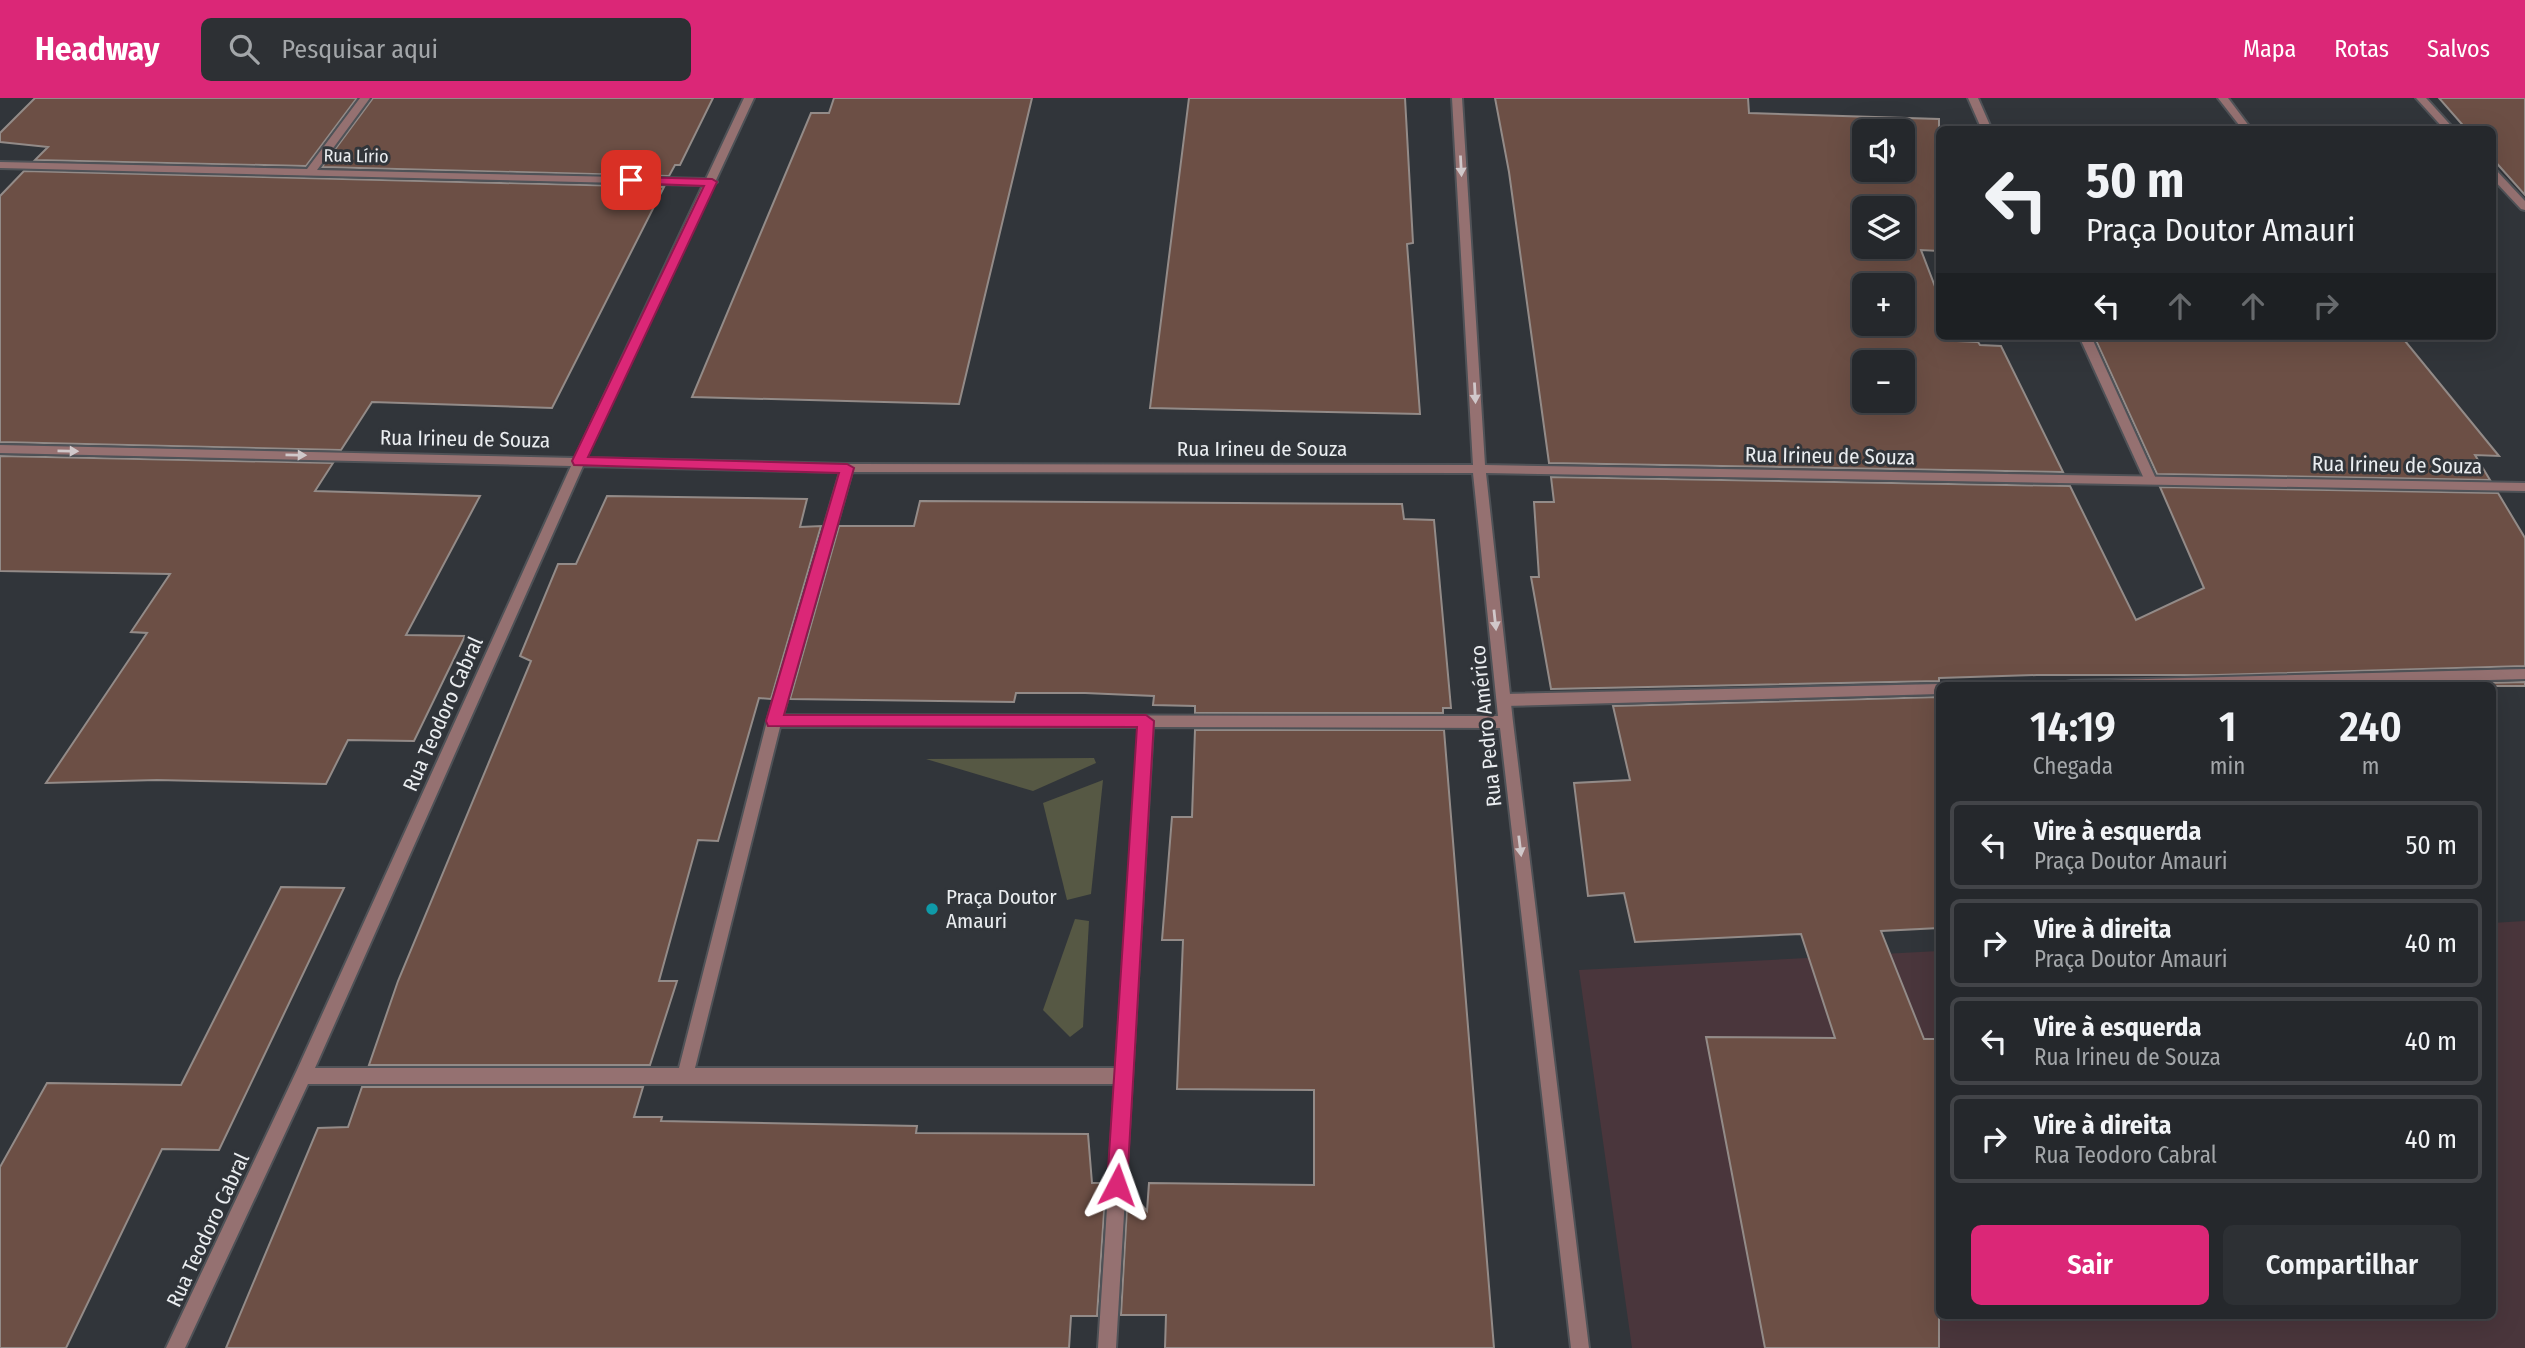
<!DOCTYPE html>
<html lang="pt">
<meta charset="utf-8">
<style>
body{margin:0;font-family:"Fira Sans Condensed",sans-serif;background:#2d3034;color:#f1f3f6;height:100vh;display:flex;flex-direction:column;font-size:26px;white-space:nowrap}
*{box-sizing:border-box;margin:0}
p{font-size:23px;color:#a3a6a9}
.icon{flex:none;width:38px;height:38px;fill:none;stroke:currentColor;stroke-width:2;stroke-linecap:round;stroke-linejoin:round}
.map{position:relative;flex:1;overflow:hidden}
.details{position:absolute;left:1936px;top:584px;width:560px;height:637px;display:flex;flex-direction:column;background:#25282c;border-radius:10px;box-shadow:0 7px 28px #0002,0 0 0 2px #424448}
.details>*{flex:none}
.hud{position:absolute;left:1936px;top:28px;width:560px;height:214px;border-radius:10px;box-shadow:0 7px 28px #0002,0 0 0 2px #424448;background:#25282c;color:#f1f3f6;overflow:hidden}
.controls{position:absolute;left:1852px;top:21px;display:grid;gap:14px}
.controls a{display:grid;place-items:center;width:63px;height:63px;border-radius:10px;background:#25282c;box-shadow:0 7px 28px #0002,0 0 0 2px #424448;font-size:35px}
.pin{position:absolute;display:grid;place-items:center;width:60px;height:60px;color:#fff;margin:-30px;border-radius:14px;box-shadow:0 4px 10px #0006}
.me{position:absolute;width:77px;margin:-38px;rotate:4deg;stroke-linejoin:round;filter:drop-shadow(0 0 5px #0008)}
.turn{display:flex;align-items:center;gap:24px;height:147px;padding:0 35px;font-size:32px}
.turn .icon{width:91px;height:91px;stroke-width:2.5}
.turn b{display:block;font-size:49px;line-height:60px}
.lanes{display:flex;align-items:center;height:66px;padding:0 35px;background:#0003;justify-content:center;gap:35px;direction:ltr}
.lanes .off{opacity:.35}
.eta{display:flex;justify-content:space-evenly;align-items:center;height:119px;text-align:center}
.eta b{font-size:42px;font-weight:600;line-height:49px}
.action{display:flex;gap:14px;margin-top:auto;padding:14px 35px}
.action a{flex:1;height:80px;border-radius:10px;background:#db2777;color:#fff;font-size:28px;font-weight:600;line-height:80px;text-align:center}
.action a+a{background:#2d3034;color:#f1f3f6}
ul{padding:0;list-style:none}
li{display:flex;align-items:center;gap:21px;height:88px;margin:0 14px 10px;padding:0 21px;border:4px solid #424448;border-radius:10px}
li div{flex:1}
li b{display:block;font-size:26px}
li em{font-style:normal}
header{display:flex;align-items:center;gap:42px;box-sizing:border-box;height:98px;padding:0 35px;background:#db2777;color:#fff}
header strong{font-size:33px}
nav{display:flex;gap:38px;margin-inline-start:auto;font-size:24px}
.search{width:490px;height:63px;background:#2d3034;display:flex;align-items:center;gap:18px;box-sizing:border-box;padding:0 24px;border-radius:10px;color:#a3a6a9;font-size:26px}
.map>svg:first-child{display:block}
.industrial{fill:#4a363c}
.green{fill:#565844}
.building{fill:#6c4f45;stroke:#938b88;stroke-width:2;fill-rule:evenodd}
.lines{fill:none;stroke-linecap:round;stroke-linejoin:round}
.service-casing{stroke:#4f5257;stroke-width:4}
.minor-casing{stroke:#4f5257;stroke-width:4}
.service{fill:#957171;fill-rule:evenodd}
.minor{fill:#957171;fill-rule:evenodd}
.oneway{fill:#d0c8ca}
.route{fill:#db2777;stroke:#8e194d;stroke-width:2}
.culture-dot{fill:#0f9aa8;stroke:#31353a;stroke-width:2.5}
.labels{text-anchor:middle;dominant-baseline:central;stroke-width:6;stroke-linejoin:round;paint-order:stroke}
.far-street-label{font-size:18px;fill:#eaedf0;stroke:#31353a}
.street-label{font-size:21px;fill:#eaedf0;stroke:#31353a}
.poi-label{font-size:21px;fill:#eaedf0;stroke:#31353a;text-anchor:start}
</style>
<header>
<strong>Headway</strong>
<div class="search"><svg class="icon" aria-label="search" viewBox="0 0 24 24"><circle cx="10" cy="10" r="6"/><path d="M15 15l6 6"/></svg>Pesquisar aqui</div>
<nav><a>Mapa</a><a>Rotas</a><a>Salvos</a></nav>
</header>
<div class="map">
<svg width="2525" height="1250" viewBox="0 0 2525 1250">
<rect width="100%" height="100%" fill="#31353a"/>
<!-- industrial -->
<path class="industrial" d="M2525 823V1250H1632L1579 872 1939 853V1218H2492V825Z"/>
<!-- green -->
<g class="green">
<path d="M1094 660 1096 665 1033 693 926 661Z"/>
<path d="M1103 682 1091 796 1067 802 1043 705Z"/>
<path d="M1075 821 1089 823 1083 929 1070 939 1043 912Z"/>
</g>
<!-- building -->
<g class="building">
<path d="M35 0H357L306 68 35 62 48 49 0 44V35Z"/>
<path d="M373 0H713L680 67H675L669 78 322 69Z"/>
<path d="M834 0H1032L959 306 692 299 811 15H829Z"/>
<path d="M1189 0H1405L1413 145 1407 146 1420 316 1150 310Z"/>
<path d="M1495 0H1748L1749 15 1939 21V153L1921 152 1939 199V238H1955L1957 243 1978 244 1980 247 2001 248 2063 374 1549 365 1509 74ZM1864 33H1902V72H1864ZM1864 110H1902V149H1864ZM1864 187H1902V226H1864ZM1864 264H1902V303H1864Z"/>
<path d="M2439 0H2525V97L2492 60V32H2467Z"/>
<path d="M24 73 664 89 552 310 372 304 341 352 0 344V98Z"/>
<path d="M2094 238H2401L2499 358 2475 357 2490 382 2157 376Z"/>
<path d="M0 358 333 365 315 393 480 398 406 537 465 538 414 643 348 642 326 686 157 682 46 685 147 535 131 534 170 476 0 473Z"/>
<path d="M1551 379 2070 388 2136 522 2204 490 2160 389 2498 395 2525 440V568L2215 577H2037L1939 580V583L1551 591 1531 479H1539L1534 404H1554Z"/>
<path d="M607 398 807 401 800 429 821 428 771 601 759 600 718 743 698 742 659 883H677L650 967H369L398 883 531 563 520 558 558 466H576Z"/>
<path d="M920 403 1402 406 1404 421 1434 422 1451 610H1443V615H1195V608L1153 607 1154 598 1085 595H1016L1014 604 790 601 839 428H914Z"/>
<path d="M2525 584V588H2369Z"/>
<path d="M1939 599V830L1881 833 1924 941H1939V1250H1765L1706 939 1835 940 1801 836 1635 844 1624 795 1588 798 1574 685 1630 682 1613 608Z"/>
<path d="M1195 632H1444L1494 1250H1165L1166 1217H1121L1128 1091 1147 1113 1149 1085 1314 1087V992L1177 991 1183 842H1162L1172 719H1192Z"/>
<path d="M281 789 344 790 219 1052 162 1051 66 1250H0V1069L47 985 181 987Z"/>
<path d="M362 989H643L634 1019H662L661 1023 917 1028 916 1035 1088 1036 1092 1085H1106L1097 1218H1071L1069 1250H226L318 1030 348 1029Z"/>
</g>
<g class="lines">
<!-- service casing -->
<g class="service-casing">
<g id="service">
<path d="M1968 0H1978L1992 32H1982Z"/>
<path d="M2218 0H2228L2252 32H2243Z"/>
<path d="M2416 0H2426L2455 32H2445Z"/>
<path d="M2492 71 2496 72 2525 103V112L2521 111 2492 80Z"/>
<path d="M2079 238H2091L2157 383 2155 386H2147L2145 383Z"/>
<path d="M2525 571V581L2276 588H2064L2066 584 2071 583Z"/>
<path d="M1939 586 1944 588H1939V596L1504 608 1499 606 1497 602 1499 598 1504 596Z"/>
</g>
</g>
<!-- minor casing -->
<g class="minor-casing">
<path id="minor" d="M360 0H370L317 72 706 81 744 0H754L716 82 717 84 713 87 586 360 847 366 1473 367 1452 0H1462L1485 367 2525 385V393L1486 375 1513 624 1589 1250H1571L1500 630 1153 629 1116 1250H1098L1115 986H308L185 1250H166L297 972 571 368 0 355V347L575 360 703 87 0 70V64L307 71ZM583 368 840 374 767 623 679 970H315ZM852 374 1473 375 1498 618 783 617ZM780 629H1139L1116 970H695Z"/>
</g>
<!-- service -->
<use href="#service" class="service"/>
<!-- minor -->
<use href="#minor" class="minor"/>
</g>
<!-- one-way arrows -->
<defs><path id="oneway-solid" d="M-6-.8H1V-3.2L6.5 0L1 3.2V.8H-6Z" transform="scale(1.75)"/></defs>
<g class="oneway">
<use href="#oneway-solid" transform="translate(1461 68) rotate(87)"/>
<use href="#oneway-solid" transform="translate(1475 295) rotate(87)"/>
<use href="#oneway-solid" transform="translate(68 353) rotate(1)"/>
<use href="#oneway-solid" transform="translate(296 357) rotate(1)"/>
<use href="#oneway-solid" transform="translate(1495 522) rotate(84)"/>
<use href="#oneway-solid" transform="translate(1520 748) rotate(83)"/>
</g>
<!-- route -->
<path class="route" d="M631 79 712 81 717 84 588 359 847 366 854 370 784 617H1146L1154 623 1127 1087 1124 1094 1117 1097 1110 1094 1107 1087 1137 629 768 628 766 623 839 375 574 367 572 363 704 88 627 85V80Z"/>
<!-- markers -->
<circle class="culture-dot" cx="932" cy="811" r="7"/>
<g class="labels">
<!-- far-street labels -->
<g class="far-street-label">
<text transform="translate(356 58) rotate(1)">Rua Lírio</text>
</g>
<!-- street labels -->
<g class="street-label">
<text transform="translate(465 341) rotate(1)">Rua Irineu de Souza</text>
<text x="1262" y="351">Rua Irineu de Souza</text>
<text transform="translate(1830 358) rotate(1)">Rua Irineu de Souza</text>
<text transform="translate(2397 367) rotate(1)">Rua Irineu de Souza</text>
<text transform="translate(443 616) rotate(-66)">Rua Teodoro Cabral</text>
<text transform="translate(1486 628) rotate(-96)">Rua Pedro Américo</text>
<text transform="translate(208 1132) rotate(-65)">Rua Teodoro Cabral</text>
</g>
<!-- poi labels -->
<g class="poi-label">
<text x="946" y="799">Praça Doutor<tspan x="946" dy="24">Amauri</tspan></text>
</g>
</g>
</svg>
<div class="controls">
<a><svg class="icon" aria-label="sound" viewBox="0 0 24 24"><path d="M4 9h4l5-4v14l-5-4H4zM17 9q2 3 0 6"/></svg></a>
<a><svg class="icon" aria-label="layers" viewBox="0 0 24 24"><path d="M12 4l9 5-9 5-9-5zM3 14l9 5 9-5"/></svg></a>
<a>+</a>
<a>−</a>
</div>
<div class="pin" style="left:631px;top:82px;background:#d93025"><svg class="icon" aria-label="arrive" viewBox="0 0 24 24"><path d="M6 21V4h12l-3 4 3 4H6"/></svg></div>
<svg class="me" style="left:1117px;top:1087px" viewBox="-20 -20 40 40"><path d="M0-17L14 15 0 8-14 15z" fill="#db2777" stroke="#fff" stroke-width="4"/></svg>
<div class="hud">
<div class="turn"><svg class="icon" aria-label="left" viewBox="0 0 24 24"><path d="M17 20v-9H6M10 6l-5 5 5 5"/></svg><div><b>50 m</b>Praça Doutor Amauri</div></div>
<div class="lanes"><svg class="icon" aria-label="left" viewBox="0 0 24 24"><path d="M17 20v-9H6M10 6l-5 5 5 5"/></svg><svg class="icon off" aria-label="ahead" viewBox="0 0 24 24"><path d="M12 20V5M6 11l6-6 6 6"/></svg><svg class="icon off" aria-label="ahead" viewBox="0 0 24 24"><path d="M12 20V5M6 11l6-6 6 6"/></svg><svg class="icon off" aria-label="right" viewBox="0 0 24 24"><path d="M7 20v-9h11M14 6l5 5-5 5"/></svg></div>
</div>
<section class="details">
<div class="eta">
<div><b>14:19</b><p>Chegada</p></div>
<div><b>1</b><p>min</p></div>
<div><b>240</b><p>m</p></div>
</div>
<ul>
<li><svg class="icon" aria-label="left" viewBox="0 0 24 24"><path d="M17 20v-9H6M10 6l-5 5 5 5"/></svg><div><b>Vire à esquerda</b><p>Praça Doutor Amauri</p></div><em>50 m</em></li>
<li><svg class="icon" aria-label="right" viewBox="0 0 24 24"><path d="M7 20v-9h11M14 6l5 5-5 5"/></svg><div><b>Vire à direita</b><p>Praça Doutor Amauri</p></div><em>40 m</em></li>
<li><svg class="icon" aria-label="left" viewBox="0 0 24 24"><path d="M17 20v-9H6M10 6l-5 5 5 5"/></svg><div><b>Vire à esquerda</b><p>Rua Irineu de Souza</p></div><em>40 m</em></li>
<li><svg class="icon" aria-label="right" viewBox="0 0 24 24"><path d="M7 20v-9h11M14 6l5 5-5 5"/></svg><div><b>Vire à direita</b><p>Rua Teodoro Cabral</p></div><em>40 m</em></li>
</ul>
<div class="action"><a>Sair</a><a>Compartilhar</a></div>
</section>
</div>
